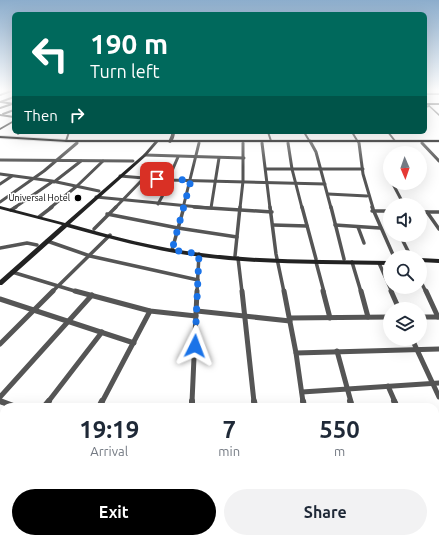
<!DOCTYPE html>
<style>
body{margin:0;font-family:Ubuntu,sans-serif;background:#f2f2f3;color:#1f2937;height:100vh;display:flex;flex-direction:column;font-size:15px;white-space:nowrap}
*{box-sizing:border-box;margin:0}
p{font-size:13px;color:#747a83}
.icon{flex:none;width:22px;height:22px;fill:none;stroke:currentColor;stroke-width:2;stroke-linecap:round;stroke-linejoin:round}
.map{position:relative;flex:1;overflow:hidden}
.sheet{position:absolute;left:0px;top:403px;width:439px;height:140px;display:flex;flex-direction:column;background:#fff;border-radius:12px 12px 0 0;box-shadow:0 4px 16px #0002}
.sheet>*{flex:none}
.top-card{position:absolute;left:12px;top:12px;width:415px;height:122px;border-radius:6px;box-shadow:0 4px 16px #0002;background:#00695c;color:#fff;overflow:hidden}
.needle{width:26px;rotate:178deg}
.tools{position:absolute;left:383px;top:146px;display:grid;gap:8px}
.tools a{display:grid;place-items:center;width:44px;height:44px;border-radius:50%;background:#fff;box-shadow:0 4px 16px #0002;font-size:20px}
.pin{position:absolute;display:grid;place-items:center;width:34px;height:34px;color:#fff;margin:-17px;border-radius:8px;box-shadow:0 2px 6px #0006}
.me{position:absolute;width:44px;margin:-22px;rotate:3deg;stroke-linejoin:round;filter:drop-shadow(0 0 3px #0008)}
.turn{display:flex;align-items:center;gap:14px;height:84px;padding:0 12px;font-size:18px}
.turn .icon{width:52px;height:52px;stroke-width:2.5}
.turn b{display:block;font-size:28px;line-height:34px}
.then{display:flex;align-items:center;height:38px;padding:0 12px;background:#0003;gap:8px;font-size:15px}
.eta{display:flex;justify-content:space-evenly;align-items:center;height:68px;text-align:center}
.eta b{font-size:24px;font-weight:700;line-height:28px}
.button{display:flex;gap:8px;margin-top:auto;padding:8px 12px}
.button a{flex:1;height:46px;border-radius:24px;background:#000;color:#fff;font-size:16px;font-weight:700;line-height:46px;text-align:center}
.button a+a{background:#f2f2f3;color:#1f2937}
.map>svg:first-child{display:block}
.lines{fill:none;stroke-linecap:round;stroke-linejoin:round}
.trunk-casing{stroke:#dbdbdb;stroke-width:2}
.minor-far4{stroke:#555;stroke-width:2}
.minor-far3{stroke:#555;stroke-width:3}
.minor-far2{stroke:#555;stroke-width:3.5}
.minor-far1{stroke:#555;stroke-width:5}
.minor{stroke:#555;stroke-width:6}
.tertiary{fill:#555;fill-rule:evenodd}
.secondary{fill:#222;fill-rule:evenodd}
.trunk{fill:#000;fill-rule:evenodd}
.route{stroke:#1a73e8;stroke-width:7;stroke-dasharray:0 12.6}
.poi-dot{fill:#000;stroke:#fff;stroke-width:1.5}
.labels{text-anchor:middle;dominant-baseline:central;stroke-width:3;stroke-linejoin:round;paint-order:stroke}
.far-poi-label{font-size:9px;fill:#000;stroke:#fff;text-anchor:end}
</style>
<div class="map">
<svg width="439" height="543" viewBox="0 0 439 543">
<rect width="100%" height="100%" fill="#fff"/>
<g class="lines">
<!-- trunk casing -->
<g class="trunk-casing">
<path id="trunk" d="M0 136 67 140H439V142H67L0 138Z"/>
</g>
<!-- minor-far4 -->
<g class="minor-far4">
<path d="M425 94H439"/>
<path d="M0 95 11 91"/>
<path d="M0 102 14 97"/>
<path d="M1 102 14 104"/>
<path d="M425 107 429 106"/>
<path d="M0 108 12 104"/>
<path d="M3 114 14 110"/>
<path d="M0 115 14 117"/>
<path d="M268 132 271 141"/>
<path d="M304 132 310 142"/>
<path d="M352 132 358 142"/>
<path d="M388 132 395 141"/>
<path d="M18 134 21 132"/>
<path d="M66 141 69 132"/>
</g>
<!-- minor-far3 -->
<g class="minor-far3">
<path d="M310 141 316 152 331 208"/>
<path d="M262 143 270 208"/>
<path d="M288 143 292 169 302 208"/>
<path d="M359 143 363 174 373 208"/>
<path d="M422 143 439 161"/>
<path d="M145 155 244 158"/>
<path d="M0 160 133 161"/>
<path d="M266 169H363"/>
<path d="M0 174 52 181 99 191"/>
<path d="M120 176 168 180 325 184"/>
<path d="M168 180 178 157"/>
<path d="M54 182 81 161"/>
<path d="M0 184 12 176"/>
<path d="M393 184 404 205"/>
<path d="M328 194 367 196"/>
<path d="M96 197 209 208"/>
<path d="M0 202 44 171 77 143"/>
<path d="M158 204 171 180"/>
<path d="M14 208 52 182"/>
<path d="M50 208 77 186 103 161"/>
<path d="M115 208 143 179"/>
<path d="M183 208 199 143"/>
<path d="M211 208 219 158"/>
<path d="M240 208 243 181V143"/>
</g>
<!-- minor-far2 -->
<g class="minor-far2">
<path d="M194 207 272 212"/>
<path d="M270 207 276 254 284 292"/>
<path d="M302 207 316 259"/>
<path d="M331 207 344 259"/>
<path d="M372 207 394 257"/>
<path d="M11 210 16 207"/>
<path d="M372 211H390"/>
<path d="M420 212H439"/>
<path d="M427 212 439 229"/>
<path d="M107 214 178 228 237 237"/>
<path d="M39 217 52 207"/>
<path d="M273 225 307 226"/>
<path d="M335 225 380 228"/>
<path d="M358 227 364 243"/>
<path d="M94 229 116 207"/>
<path d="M400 235 411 257"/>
<path d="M47 241 90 256 198 280"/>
<path d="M0 248 27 243 37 245"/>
<path d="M172 250 184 207"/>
<path d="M235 256 240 207"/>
<path d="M238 258 242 292"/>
<path d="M316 262 324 292"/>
<path d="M352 262 361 292"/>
<path d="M379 263 392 292"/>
<path d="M12 272 78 292"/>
<path d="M420 280 426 292"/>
<path d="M52 292 110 235"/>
<path d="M197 292 199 254"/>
</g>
<!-- minor-far1 -->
<g class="minor-far1">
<path d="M75 291 150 311 196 316"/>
<path d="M242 291 254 402"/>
<path d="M284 291 296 353 303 402"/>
<path d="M323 291 330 318"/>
<path d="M361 291 368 317"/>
<path d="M391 291 399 309"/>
<path d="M426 291 438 317"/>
<path d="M0 299 134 343"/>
<path d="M197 311 290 321"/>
<path d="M420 317H439"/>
<path d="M290 318 390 317"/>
<path d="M412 339 439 397"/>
<path d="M0 344 53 291"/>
<path d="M337 351 351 402"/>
<path d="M296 353 439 349"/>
<path d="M388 386 395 402"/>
<path d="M302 392 439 383"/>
<path d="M0 397 92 295"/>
<path d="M0 401 2 402"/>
<path d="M48 402 102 332"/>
<path d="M102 402 150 311"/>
<path d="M192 402 197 291"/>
</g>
<!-- minor -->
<g class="minor">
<path d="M0 401 16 407"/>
<path d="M254 401 255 407"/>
<path d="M303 401 304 407"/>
<path d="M350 401 352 407"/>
<path d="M394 401 397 407"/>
<path d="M44 407 49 401"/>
<path d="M99 407 102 401"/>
<path d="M192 407V401"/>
<path d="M435 432H439"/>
<path d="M322 539 323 543"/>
<path d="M275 543 286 539"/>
</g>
<!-- tertiary -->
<path class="tertiary" d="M425 101 439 114V116L425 103Z"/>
<!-- secondary -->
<g class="secondary">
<rect x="425" y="103" width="14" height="2"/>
<path d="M14 120V122L0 130V128Z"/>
<path d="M171 132H175C175 136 173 142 170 143L168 142 171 135Z"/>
<path d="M156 140 159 141 146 156 70 224C113 236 156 248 201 253 264 261 327 260 390 261V265C327 264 264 265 201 257 155 251 111 239 67 227L2 285H0V280L62 225 0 209V206L65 223 144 154Z"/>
<path d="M420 258 439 259V263L420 262Z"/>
</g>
<!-- trunk -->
<use href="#trunk" class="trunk"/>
</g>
<!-- sky -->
<linearGradient id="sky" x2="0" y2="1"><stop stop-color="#8cadcc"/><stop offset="0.54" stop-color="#fff"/><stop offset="1" stop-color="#fff" stop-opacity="0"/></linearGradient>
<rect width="439" height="167" fill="url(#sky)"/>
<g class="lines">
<!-- route -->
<path class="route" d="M157 179 191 180 172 250 199 254 195 346"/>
</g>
<!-- markers -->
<circle class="poi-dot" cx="78" cy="198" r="4"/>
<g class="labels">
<!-- far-poi labels -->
<g class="far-poi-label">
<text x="70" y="198">Universal Hotel</text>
</g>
</g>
</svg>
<div class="tools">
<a><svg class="needle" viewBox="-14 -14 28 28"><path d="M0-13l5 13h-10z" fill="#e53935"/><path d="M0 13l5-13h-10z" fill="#747a83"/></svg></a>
<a><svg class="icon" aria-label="sound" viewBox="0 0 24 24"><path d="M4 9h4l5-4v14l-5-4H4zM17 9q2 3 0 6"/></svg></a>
<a><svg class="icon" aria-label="search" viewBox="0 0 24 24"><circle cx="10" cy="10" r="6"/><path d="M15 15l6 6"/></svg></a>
<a><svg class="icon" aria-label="layers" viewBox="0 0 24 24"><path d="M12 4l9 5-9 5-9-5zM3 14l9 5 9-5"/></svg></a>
</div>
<div class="pin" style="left:157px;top:179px;background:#d93025"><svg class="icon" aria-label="arrive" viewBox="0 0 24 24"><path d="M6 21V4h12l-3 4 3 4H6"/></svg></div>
<svg class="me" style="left:195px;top:346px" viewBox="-20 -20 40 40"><path d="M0-17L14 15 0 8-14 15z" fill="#1a73e8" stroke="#fff" stroke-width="4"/></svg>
<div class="top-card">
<div class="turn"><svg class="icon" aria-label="left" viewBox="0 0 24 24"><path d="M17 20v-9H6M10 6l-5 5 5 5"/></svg><div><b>190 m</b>Turn left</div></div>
<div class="then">Then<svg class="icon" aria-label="right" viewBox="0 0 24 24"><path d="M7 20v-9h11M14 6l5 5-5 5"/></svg></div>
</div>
<section class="sheet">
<div class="eta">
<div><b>19:19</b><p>Arrival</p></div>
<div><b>7</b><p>min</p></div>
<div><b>550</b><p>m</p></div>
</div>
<div class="button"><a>Exit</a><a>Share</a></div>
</section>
</div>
